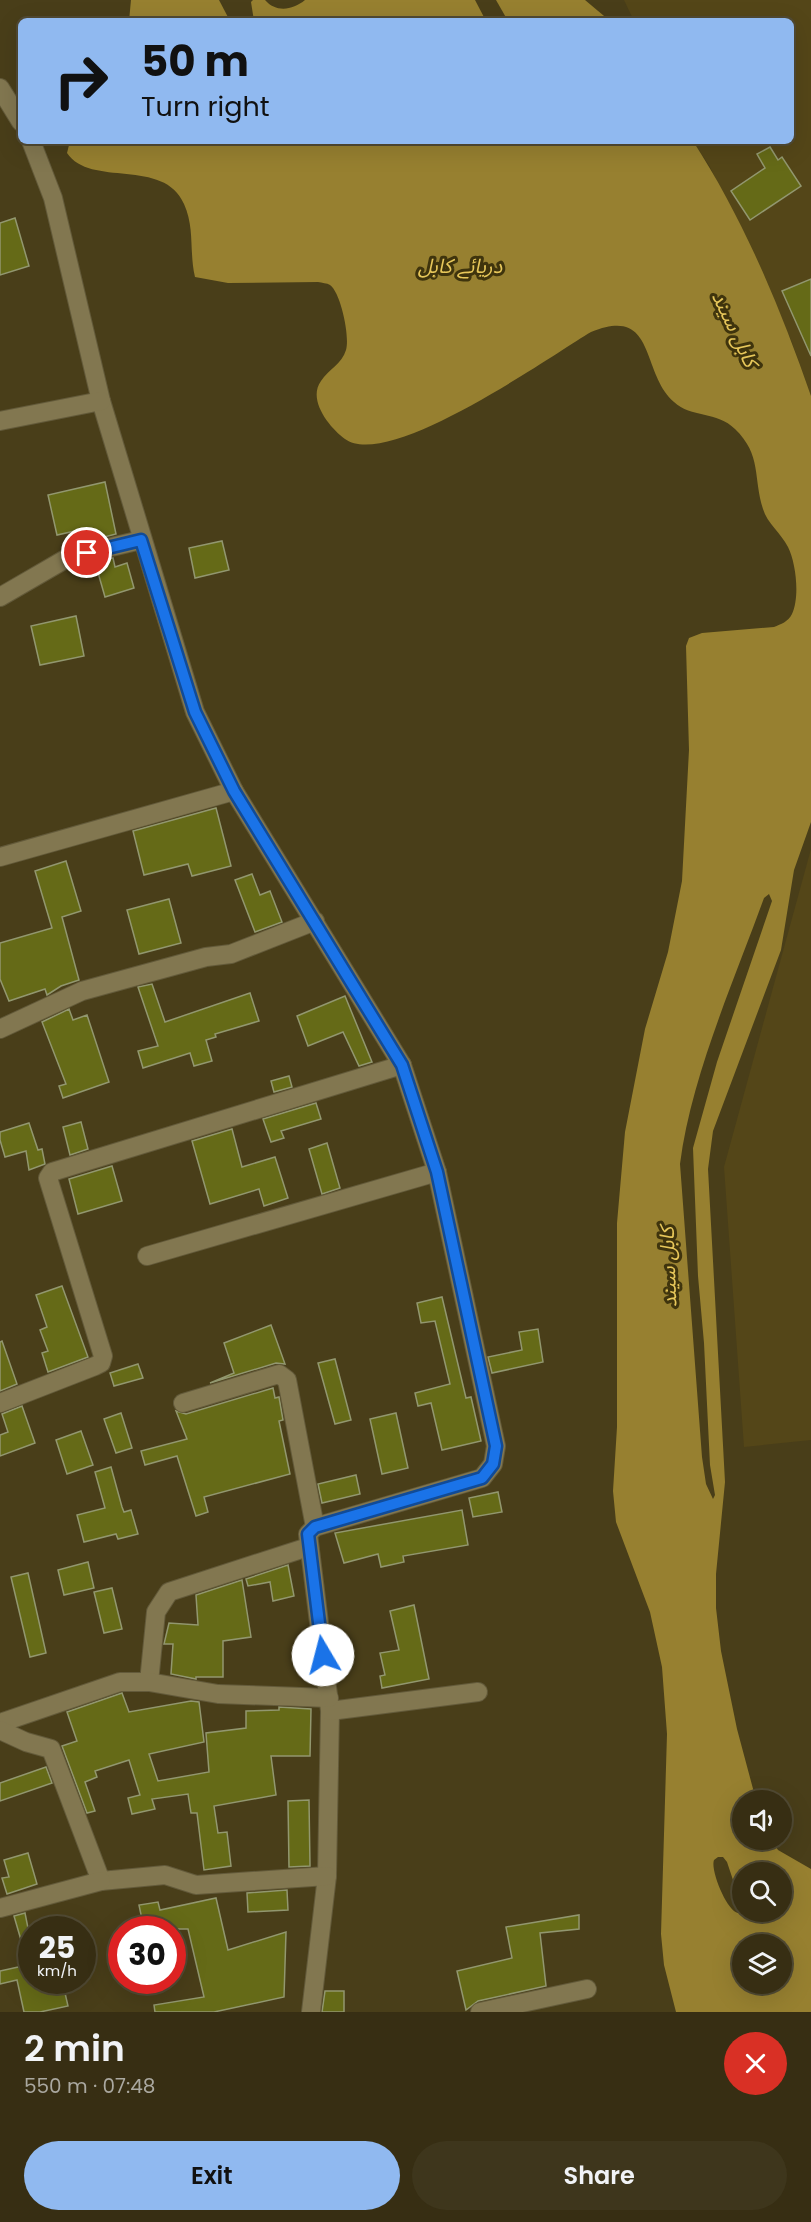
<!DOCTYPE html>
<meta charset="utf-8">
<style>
body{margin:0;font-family:Poppins,"Noto Sans Arabic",sans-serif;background:#3e361c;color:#f1f3f6;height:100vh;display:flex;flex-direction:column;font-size:22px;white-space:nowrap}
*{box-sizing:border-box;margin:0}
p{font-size:20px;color:#aaa8a0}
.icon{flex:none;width:33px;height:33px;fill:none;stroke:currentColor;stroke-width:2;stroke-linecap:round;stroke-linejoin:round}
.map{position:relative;height:2012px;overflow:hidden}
.sheet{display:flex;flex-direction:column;background:#372e13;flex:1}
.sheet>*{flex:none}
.top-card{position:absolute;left:18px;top:18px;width:776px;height:126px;border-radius:9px;box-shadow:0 6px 24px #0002,0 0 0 2px #514a33;background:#90b9f0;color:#111;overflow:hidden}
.controls{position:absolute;left:732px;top:1790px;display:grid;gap:12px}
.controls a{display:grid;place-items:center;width:60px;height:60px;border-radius:50%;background:#372e13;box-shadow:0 6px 24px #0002,0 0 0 2px #514a33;font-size:30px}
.speed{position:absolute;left:18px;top:1916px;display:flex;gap:12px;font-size:30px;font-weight:700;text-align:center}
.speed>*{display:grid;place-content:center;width:78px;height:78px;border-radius:50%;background:#372e13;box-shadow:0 6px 24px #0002,0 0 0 2px #514a33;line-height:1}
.speed small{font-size:15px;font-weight:400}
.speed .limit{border:9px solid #d22;background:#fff;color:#111}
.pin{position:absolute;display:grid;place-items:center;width:51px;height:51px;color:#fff;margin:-26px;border:3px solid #fff;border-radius:50%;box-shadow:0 2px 6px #0007}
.me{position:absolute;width:66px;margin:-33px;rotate:352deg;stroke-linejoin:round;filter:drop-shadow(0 0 4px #0008)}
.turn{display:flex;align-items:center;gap:21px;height:126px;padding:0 24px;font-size:27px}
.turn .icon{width:78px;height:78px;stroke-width:2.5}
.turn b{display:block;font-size:42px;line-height:51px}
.round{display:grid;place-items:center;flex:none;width:63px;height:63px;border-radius:32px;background:#3e361c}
.summary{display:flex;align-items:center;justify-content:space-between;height:102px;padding:0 24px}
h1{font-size:36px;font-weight:600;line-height:45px}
.action{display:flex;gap:12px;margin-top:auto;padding:12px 24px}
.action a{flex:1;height:69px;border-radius:36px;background:#90b9f0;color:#111;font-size:24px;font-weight:600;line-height:69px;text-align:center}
.action a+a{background:#3e361c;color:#f1f3f6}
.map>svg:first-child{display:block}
.built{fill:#544618}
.water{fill:#978030;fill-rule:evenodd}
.building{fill:#656a17;stroke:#92976f;stroke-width:1.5}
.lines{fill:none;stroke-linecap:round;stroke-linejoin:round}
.minor-casing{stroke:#635a3a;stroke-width:20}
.minor{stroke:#827750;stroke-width:18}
.route-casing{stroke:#114b97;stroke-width:15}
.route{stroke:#1a73e8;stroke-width:10}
.labels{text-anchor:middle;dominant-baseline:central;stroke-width:6;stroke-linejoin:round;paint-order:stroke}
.water-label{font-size:20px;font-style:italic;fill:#e7c75a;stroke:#3f340d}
</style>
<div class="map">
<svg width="811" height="2012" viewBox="0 0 811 2012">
<rect width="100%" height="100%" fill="#493e19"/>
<!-- built -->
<g class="built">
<path d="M624 0H811V396L791 340 710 167 693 141H790V21H634Z"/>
<path d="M811 849V1440L744 1447 724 1167Z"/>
</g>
<!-- water -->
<g class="water">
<path d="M131 0H219L230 21H129Z"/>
<path d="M253 0H265C276 13 293 10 305 0H475L486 21H254L251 2Z"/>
<path d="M496 0H585L610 21H508Z"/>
<path d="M70 141H693C744 220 780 307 811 396V822L794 870 781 950 713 1131 708 1169 725 1482 716 1574V1608L721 1651 737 1729 756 1800H742V1839H771L778 1850 811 1869V2012H676L664 1965 661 1934 667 1734 662 1667 650 1612 616 1522 613 1491 617 1427V1223L625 1132 645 1029 668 952 682 881 689 750 686 646 689 638 702 633 774 627C781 624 788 622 792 614 800 597 796 563 788 547 781 533 767 523 763 509 753 478 762 455 735 429 717 411 691 418 674 402 640 372 657 305 591 332 549 357 388 471 345 439 330 428 307 400 321 381 329 369 342 364 346 350 350 337 341 293 330 285 327 283 322 283 318 282L228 283 195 277C189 252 195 228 184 204 164 157 90 188 67 153ZM769 894 772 901 717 1062 693 1148 698 1276 704 1343 710 1465 715 1495 713 1499 706 1484 702 1457 680 1164C691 1077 734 981 764 898ZM718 1857H723L727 1862 742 1907 738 1913C727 1911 710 1870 714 1860ZM742 1872H782V1911H742ZM742 1944H782V1983H742Z"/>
</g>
<!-- building -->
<g class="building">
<path d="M770 147 778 160 782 157 801 186 750 220 731 191 765 168 757 154Z"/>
<path d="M15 218 29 266 0 275V223Z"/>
<path d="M811 279V356L782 291Z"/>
<path d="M105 482 116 534 89 541H87L84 529 57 535 48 495Z"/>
<path d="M222 541 229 570 195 578 189 548Z"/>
<path d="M113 558 115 567 127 563 134 588 105 597 95 562Z"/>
<path d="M76 616 84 656 40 665 31 626Z"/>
<path d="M216 808 231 866 192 876 188 864 144 875 133 831Z"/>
<path d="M66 861 81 911 62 917 79 980 61 986 47 995 45 989 9 1001 0 979V943L52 928 35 871Z"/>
<path d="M252 874 260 895 270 891 282 922 255 932 235 880Z"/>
<path d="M169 899 181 943 139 954 127 910Z"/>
<path d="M152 984 165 1022 250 993 259 1021 215 1034 216 1037 206 1040 212 1061 194 1066 190 1053 143 1068 138 1051 158 1046 138 987Z"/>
<path d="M345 996 372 1062 359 1066 343 1032 308 1046 297 1016Z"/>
<path d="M69 1009 73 1020 87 1015 109 1082 63 1098 59 1086 66 1084 42 1022Z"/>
<path d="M289 1076 292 1087 274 1092 271 1081Z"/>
<path d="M316 1103 321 1119 281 1131 284 1138 271 1142 263 1119Z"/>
<path d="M81 1122 88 1149 70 1155 63 1127Z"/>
<path d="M29 1123 38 1150 42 1149 45 1164 29 1170 26 1151 5 1157 0 1140V1132Z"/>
<path d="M232 1129 242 1167 275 1157 288 1198 264 1206 259 1189 210 1204 192 1141Z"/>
<path d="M327 1143 340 1188 322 1194 309 1149Z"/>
<path d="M112 1166 122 1201 78 1214 69 1179Z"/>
<path d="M62 1286 88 1357 48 1372 42 1353 48 1351 40 1330 47 1327 36 1295Z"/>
<path d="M442 1297 466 1398 471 1397 481 1441 442 1450 431 1403 418 1406 415 1393 450 1384 435 1321 421 1323 417 1303Z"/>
<path d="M271 1325 285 1364 276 1363 210 1383 234 1373 224 1343Z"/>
<path d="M538 1329 543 1362 492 1373 488 1357 522 1350 519 1332Z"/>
<path d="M2 1341 17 1384 0 1391V1342Z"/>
<path d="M335 1359 351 1420 335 1424 318 1363Z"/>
<path d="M138 1364 143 1378 114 1386 110 1373Z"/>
<path d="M273 1388 275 1398 279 1397 283 1420 279 1421 290 1474 204 1497 208 1512 196 1516 177 1456 145 1465 141 1451 187 1439 176 1411 186 1414Z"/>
<path d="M22 1406 35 1443 0 1456V1435L8 1432 2 1414Z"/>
<path d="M121 1413 132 1448 116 1453 104 1419Z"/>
<path d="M396 1413 408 1468 382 1474 370 1419Z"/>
<path d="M81 1431 93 1465 67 1474 56 1440Z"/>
<path d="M111 1467 122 1507 124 1512 131 1510 138 1534 118 1539 116 1534 84 1542 77 1515 105 1508 95 1472Z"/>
<path d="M356 1475 360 1494 322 1503 318 1484Z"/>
<path d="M498 1492 502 1512 473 1517 469 1498Z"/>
<path d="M462 1510 468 1545 403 1556 404 1562 381 1567 378 1554 344 1563 335 1533Z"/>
<path d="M88 1562 94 1588 64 1595 58 1570Z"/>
<path d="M288 1565 294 1596 273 1601 270 1582 248 1586 246 1579Z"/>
<path d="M28 1573 46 1653 30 1657 11 1577Z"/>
<path d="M242 1580 251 1637 223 1641V1677H196V1679L171 1674 173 1644H164L169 1623 198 1625 196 1595Z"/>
<path d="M112 1588 122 1629 104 1633 94 1592Z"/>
<path d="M414 1605 429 1679 382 1688 380 1676 385 1675 380 1653 399 1650 390 1611Z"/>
<path d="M122 1693 129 1712 191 1701 199 1702 204 1742 149 1754 158 1781 209 1772 206 1733 246 1728V1711L279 1710V1707L311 1709 310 1756H271L276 1795 214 1806 218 1833 227 1832 231 1866 204 1870 197 1813H191L188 1794 152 1799 155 1809 132 1814 128 1798 140 1795 129 1760 95 1771 97 1777 85 1782 95 1811 87 1813 62 1746 77 1741 67 1712Z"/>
<path d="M46 1767 52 1783 0 1801V1783Z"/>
<path d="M309 1800 310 1866 289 1867 288 1801Z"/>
<path d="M28 1853 37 1884 7 1894 2 1878 9 1877 4 1860Z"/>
<path d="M287 1890 288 1910 248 1912 247 1893Z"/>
<path d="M216 1898 228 1950 286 1932 284 1997 214 2012H155L154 2005 204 1997 188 1929H144L139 1905 158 1902 160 1910Z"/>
<path d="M25 1913 30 1938 21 1940 14 1916Z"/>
<path d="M579 1915V1929L540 1933 546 1986 478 2001 466 2010 457 1971 512 1958 506 1927Z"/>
<path d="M32 1964V1980H62L68 2006 40 2012H24L17 1980 0 1984V1971Z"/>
<path d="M325 1991H344V2012H322Z"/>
</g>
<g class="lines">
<!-- minor casing -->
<g class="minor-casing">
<g id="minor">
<path d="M0 88 21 122"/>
<path d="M31 141 53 198 101 401 195 712 234 791 402 1065 437 1172 496 1446 493 1464 482 1478 315 1527 308 1534 330 1711 327 1876 311 2012"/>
<path d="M0 421 101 401"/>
<path d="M0 597 69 557 141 540"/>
<path d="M0 857 234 791"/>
<path d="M0 1029 82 991 206 957 231 954 315 921"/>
<path d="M147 1256 437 1172"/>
<path d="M0 1403 95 1366 101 1363 103 1356 48 1178 52 1172 402 1065"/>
<path d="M183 1403 279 1374 287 1380 315 1527"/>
<path d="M149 1682 156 1612 169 1592 308 1547"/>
<path d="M330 1711 478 1692"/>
<path d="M0 1723 120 1682H149L218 1694 329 1698"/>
<path d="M0 1730 26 1742 51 1749 101 1881 165 1875 196 1885 327 1876"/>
<path d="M0 1908 101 1881"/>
<path d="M480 2012 587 1989"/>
</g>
</g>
<!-- minor -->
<use href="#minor" class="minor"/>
</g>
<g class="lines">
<!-- route casing -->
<g class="route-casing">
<path id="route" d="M87 553 141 540 195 712 234 791 402 1065 437 1172 496 1446 493 1464 482 1478 315 1527 308 1534 323 1655"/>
</g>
<!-- route -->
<use href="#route" class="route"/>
</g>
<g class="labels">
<!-- water labels -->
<g class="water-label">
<text x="460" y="266">دریائے کابل</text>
<text transform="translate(735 329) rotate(65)">کابل سيند</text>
<text transform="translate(668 1267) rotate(-92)">کابل سيند</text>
</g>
</g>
</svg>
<div class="controls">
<a><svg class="icon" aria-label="sound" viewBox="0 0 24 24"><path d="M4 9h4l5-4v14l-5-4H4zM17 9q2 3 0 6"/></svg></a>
<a><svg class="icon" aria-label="search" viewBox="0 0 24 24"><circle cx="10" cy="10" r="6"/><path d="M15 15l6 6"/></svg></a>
<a><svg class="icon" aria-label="layers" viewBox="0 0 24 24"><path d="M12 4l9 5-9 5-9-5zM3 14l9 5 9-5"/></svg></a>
</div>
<div class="speed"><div>25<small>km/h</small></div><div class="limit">30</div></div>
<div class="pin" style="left:87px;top:553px;background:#d93025"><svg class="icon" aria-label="arrive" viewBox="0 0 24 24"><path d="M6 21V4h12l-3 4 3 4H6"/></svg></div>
<svg class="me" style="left:323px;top:1655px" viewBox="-20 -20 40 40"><circle r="19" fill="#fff"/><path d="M0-13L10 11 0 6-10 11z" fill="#1a73e8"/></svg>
<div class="top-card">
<div class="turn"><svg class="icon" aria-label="right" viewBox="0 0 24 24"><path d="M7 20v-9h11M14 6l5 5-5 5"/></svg><div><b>50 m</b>Turn right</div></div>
</div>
</div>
<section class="sheet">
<div class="summary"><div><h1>2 min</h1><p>550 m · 07:48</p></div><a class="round" style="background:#d93025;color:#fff"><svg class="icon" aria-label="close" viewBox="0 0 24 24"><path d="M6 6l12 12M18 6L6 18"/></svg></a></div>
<div class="action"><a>Exit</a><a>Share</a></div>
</section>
